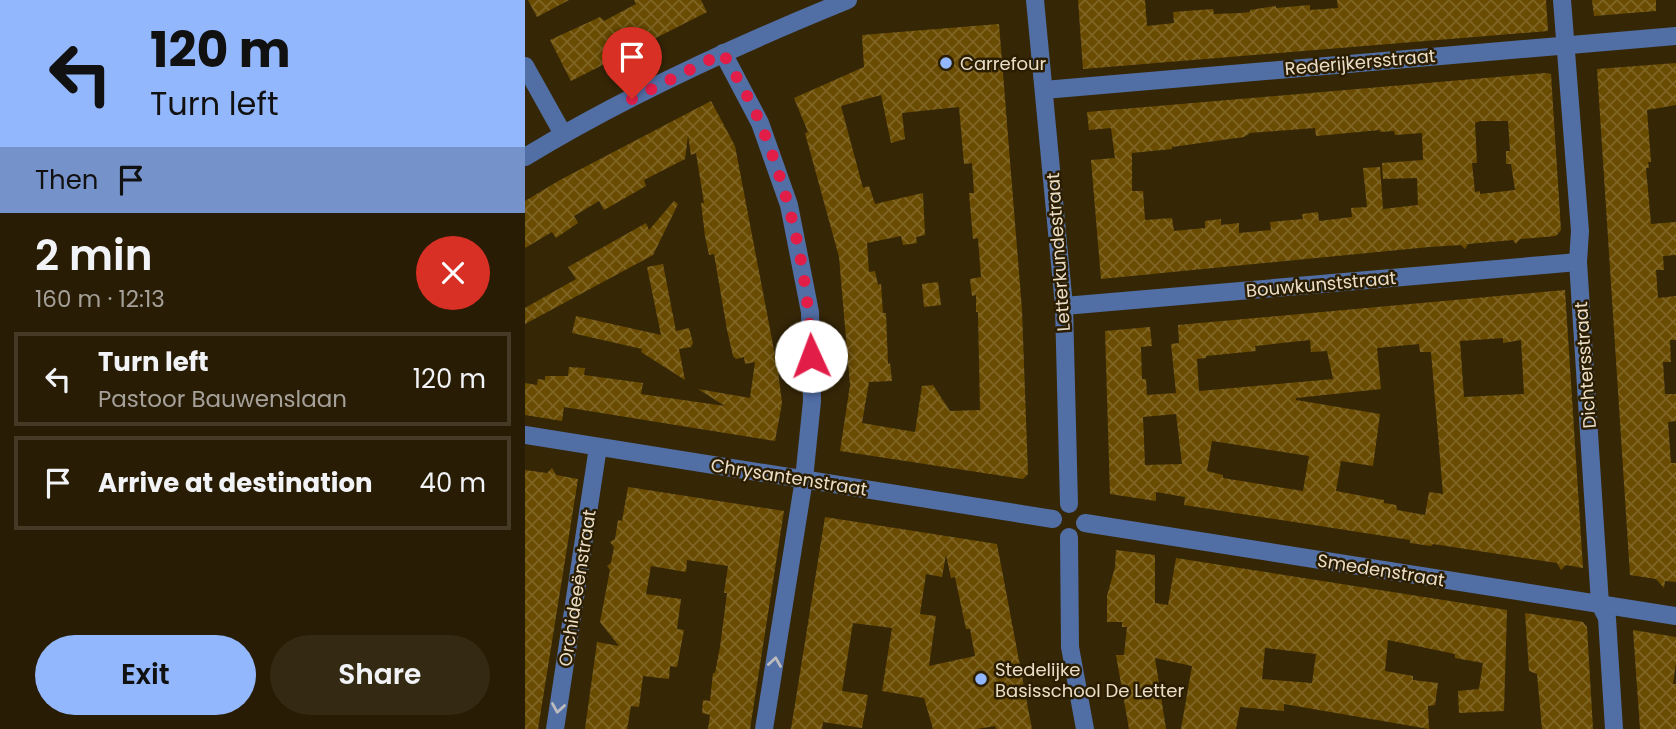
<!DOCTYPE html>
<meta charset="utf-8">
<style>
body{margin:0;font-family:Poppins,sans-serif;background:#342913;color:#f1f3f6;height:100vh;display:flex;flex-direction:column;font-size:26px;white-space:nowrap}
*{box-sizing:border-box;margin:0}
p{font-size:23px;color:#a5a19a}
.icon{flex:none;width:38px;height:38px;fill:none;stroke:currentColor;stroke-width:2;stroke-linecap:round;stroke-linejoin:round}
.map{position:relative;flex:1;overflow:hidden}
.details{display:flex;flex-direction:column;background:#281c04;width:525px}
.details>*{flex:none}
.banner{background:#93b7fd;color:#111;overflow:hidden}
.pin{position:absolute;display:grid;place-items:center;width:60px;height:60px;color:#fff;margin:-72px -30px;border-radius:50% 50% 50% 0;rotate:-45deg;box-shadow:0 0 7px #0007}
.pin .icon{rotate:45deg}
.me{position:absolute;width:77px;margin:-38px;rotate:358deg;stroke-linejoin:round;filter:drop-shadow(0 0 5px #0008)}
.turn{display:flex;align-items:center;gap:24px;height:147px;padding:0 35px;font-size:32px}
.turn .icon{width:91px;height:91px;stroke-width:2.5}
.turn b{display:block;font-size:49px;line-height:60px}
.then{display:flex;align-items:center;height:66px;padding:0 35px;background:#0003;gap:14px;font-size:26px}
.round{display:grid;place-items:center;flex:none;width:74px;height:74px;border-radius:37px;background:#342913}
.headline{display:flex;align-items:center;justify-content:space-between;height:119px;padding:0 35px}
h1{font-size:42px;font-weight:600;line-height:52px}
.primary-button{display:flex;gap:14px;margin-top:auto;padding:14px 35px}
.primary-button a{flex:1;height:80px;border-radius:42px;background:#93b7fd;color:#111;font-size:28px;font-weight:600;line-height:80px;text-align:center}
.primary-button a+a{background:#342913;color:#f1f3f6}
ul{padding:0;list-style:none}
li{display:flex;align-items:center;gap:21px;height:94px;margin:0 14px 10px;padding:0 21px;border:4px solid #443a26;border-radius:0px}
li div{flex:1}
li b{display:block;font-size:26px}
li em{font-style:normal}
main{display:flex;flex:1;min-height:0}
.map>svg:first-child{display:block}
.building{fill:url(#building-cross-hatch);fill-rule:evenodd}
.lines{fill:none;stroke-linecap:round;stroke-linejoin:round}
.minor{stroke:#516ea5;stroke-width:18}
.oneway{stroke:#bcbcbe}
.route{stroke:#e11d48;stroke-width:12;stroke-dasharray:0 21.6}
.poi-dot{fill:#93b7fd;stroke:#2b1d00;stroke-width:2.5}
.labels{text-anchor:middle;dominant-baseline:central;stroke-width:5;stroke-linejoin:round;paint-order:stroke}
.street-label{font-size:18px;fill:#eadec8;stroke:#2b1d00}
.poi-label{font-size:18px;fill:#eadec8;stroke:#2b1d00;text-anchor:start}
</style>
<main>
<section class="details">
<div class="banner">
<div class="turn"><svg class="icon" aria-label="left" viewBox="0 0 24 24"><path d="M17 20v-9H6M10 6l-5 5 5 5"/></svg><div><b>120 m</b>Turn left</div></div>
<div class="then">Then<svg class="icon" aria-label="arrive" viewBox="0 0 24 24"><path d="M6 21V4h12l-3 4 3 4H6"/></svg></div>
</div>
<div class="headline"><div><h1>2 min</h1><p>160 m · 12:13</p></div><a class="round" style="background:#d93025;color:#fff"><svg class="icon" aria-label="close" viewBox="0 0 24 24"><path d="M6 6l12 12M18 6L6 18"/></svg></a></div>
<ul>
<li><svg class="icon" aria-label="left" viewBox="0 0 24 24"><path d="M17 20v-9H6M10 6l-5 5 5 5"/></svg><div><b>Turn left</b><p>Pastoor Bauwenslaan</p></div><em>120 m</em></li>
<li><svg class="icon" aria-label="arrive" viewBox="0 0 24 24"><path d="M6 21V4h12l-3 4 3 4H6"/></svg><div><b>Arrive at destination</b></div><em>40 m</em></li>
</ul>
<div class="primary-button"><a>Exit</a><a>Share</a></div>
</section>
<div class="map">
<svg width="1151" height="729" viewBox="0 0 1151 729">
<defs>
<pattern id="building-cross-hatch" width="8" height="8" patternUnits="userSpaceOnUse" patternTransform="scale(1.75)"><rect width="8" height="8" fill="#694c02"/><path d="M0 0l8 8M0 8l8-8" fill="none" stroke="#7f6525"/></pattern>
</defs>
<rect width="100%" height="100%" fill="#352606"/>
<!-- building -->
<g class="building">
<path d="M3 0H44L12 17Z"/>
<path d="M109 0H176L182 12 46 81 25 40 75 17 79 21 111 4Z"/>
<path d="M553 0H620L622 26 649 23 648 12 688 9 689 14 716 13 725 12V10L751 6V8L785 5V10L813 8 812 0H1021L1023 31 558 69Z"/>
<path d="M1067 0H1131V11L1069 16Z"/>
<path d="M474 24 497 310 503 474 498 479 315 451 325 385 314 257 280 133 283 132 269 98 339 67 337 35ZM356 95 366 143 380 139 377 113 434 107 439 164 447 163 449 193H444L448 239 453 238 456 277 445 279 447 296 451 295V312H453L455 410 425 411 408 385 397 386 390 432 337 423 344 382 367 381 365 363 363 364 361 313H358L356 284 353 285 350 271 344 272 342 243 376 236 378 245 392 243 391 237 400 235 398 193 350 204 344 186 338 188 316 106Z"/>
<path d="M1151 63V105L1122 110 1126 162H1123L1124 168H1121L1126 224 1151 222V255L1138 256 1139 270H1131L1133 298 1151 296V340H1145L1146 362H1138L1140 394H1151V421L1143 422 1146 463H1151V582L1140 581 1139 588 1131 579 1105 575 1072 69Z"/>
<path d="M1020 73 1026 74 1032 168 1036 230 1031 236 995 239 991 244 988 240 943 244 940 249 936 245 904 247 576 279 566 160 590 158 586 128 564 130 562 112ZM955 121H983L985 151H981V164H986L990 190 955 194V191L950 192 947 163H952L950 123ZM790 128 791 136 855 130V132L869 131 870 135 897 133 898 160 857 163 858 179 892 178 893 205 858 209 855 167 838 168 842 207 826 208 827 217 794 221 793 212 777 214 778 219 745 222 746 230 714 233V223L696 225V219L680 221V228L649 231 647 218 620 220 618 191H607V153L647 149V147L719 137 725 133Z"/>
<path d="M186 101 210 146 253 371 257 403 250 441 39 407 37 421 0 415V383L12 385 13 379 20 380V376H43L44 367 60 368 59 375 118 383 116 394 200 406 173 389 225 398 230 362 220 364 219 357 211 359 208 356 202 330 189 254 184 255 180 236 176 203H179L171 153 166 155 163 136 160 159 119 180 121 186 79 210 74 201 49 216 53 223 31 238 27 232 0 248V201L35 180Z"/>
<path d="M149 201 153 204 128 255 0 324V308L51 279 43 267 121 223 124 230Z"/>
<path d="M138 264 151 331 164 328 168 343 166 347 154 349 160 380 116 352 117 349 47 333 51 316 136 335 122 267Z"/>
<path d="M413 282 416 305 399 307 397 284Z"/>
<path d="M1040 290 1058 568 1041 565 1036 570 1032 563 908 544 906 546 885 543V540L659 505 660 497 631 492V501L585 494 580 331 625 327 627 346 616 347 617 379H621L622 395 651 393 646 344 654 343 653 325ZM978 338V343L996 340 999 394 939 397 935 341ZM785 340 786 352 802 351 808 379 674 391 672 359 681 358V356L731 351 730 346ZM894 344 895 352H906L918 494 904 492 900 515 872 510 871 505 859 503V500L811 491 816 461 848 466 855 414 771 400V398L856 389 852 348ZM651 414 657 464 620 465 618 417ZM687 441 784 456 778 491 698 478V475L682 471Z"/>
<path d="M27 468 31 475 53 479 13 729H0V470L22 473Z"/>
<path d="M103 487 259 511 225 729H183L185 715 177 713 178 700 185 701 188 673H190L195 647 202 593H199L203 566 162 560 161 572 126 566 121 594 156 599 152 629 159 630 152 667 145 666 144 679 118 676 114 707 106 706 102 729H60L72 642 94 646 75 622 85 570 82 566 86 563 89 547 85 542 90 539 93 520 97 521Z"/>
<path d="M300 517 472 544 507 729H471L470 726 452 729H408L399 698 357 691 367 628 328 623 317 691 343 695 337 728 298 722 297 729H266ZM421 555 426 578 430 577 441 629H445L450 656 404 666 411 616 395 614 401 574 417 577Z"/>
<path d="M591 550 630 555V603L643 605 651 558 982 610 979 711 934 713 933 691 954 689 958 663 930 658V654L863 640 860 671 888 676V680L913 683 910 705 903 706 904 729 759 704V711L715 707 711 729H656L667 666 630 658 641 729H604L591 655H599L602 627H597V622H582V596L590 567ZM740 648 791 654 787 683 737 679Z"/>
<path d="M1000 613 1058 622 1062 627 1068 729H1017L1012 674 1004 671Z"/>
<path d="M1108 630 1151 637V662L1148 684H1151V729H1115Z"/>
</g>
<g class="lines">
<!-- minor -->
<g class="minor">
<path d="M510 0 539 306 544 504"/>
<path d="M1037 0 1055 231 1053 262 1075 604 1082 618 1089 729"/>
<path d="M198 53 235 123 264 205 285 312 287 401 279 479 239 729"/>
<path d="M0 66 38 134"/>
<path d="M519 90 1151 36"/>
<path d="M0 157C102 95 212 45 323 0"/>
<path d="M539 306 1053 262"/>
<path d="M0 435 528 519"/>
<path d="M560 523 1151 616"/>
<path d="M544 537 545 647 560 729"/>
<path d="M30 729 73 447"/>
</g>
</g>
<!-- one-way arrows -->
<defs><path id="oneway-chevron" d="M-2-3.5L2.5 0L-2 3.5" fill="none" stroke-width="1.6" stroke-linecap="round" stroke-linejoin="round" transform="scale(1.75)"/></defs>
<g class="oneway">
<use href="#oneway-chevron" transform="translate(250 662) rotate(-81)"/>
<use href="#oneway-chevron" transform="translate(33 708) rotate(99)"/>
</g>
<g class="lines">
<!-- route -->
<path class="route" d="M107 99 198 53C211 77 226 100 236 125 266 199 284 277 286 356"/>
</g>
<!-- markers -->
<g class="poi-dot">
<circle cx="421" cy="63" r="7"/>
<circle cx="456" cy="679" r="7"/>
</g>
<g class="labels">
<!-- street labels -->
<g class="street-label">
<text transform="translate(835 62) rotate(-5)">Rederijkersstraat</text>
<text transform="translate(533 252) rotate(-94)">Letterkundestraat</text>
<text transform="translate(796 284) rotate(-5)">Bouwkunststraat</text>
<text transform="translate(1060 365) rotate(-94)">Dichtersstraat</text>
<text transform="translate(264 477) rotate(9)">Chrysantenstraat</text>
<text transform="translate(856 570) rotate(9)">Smedenstraat</text>
<text transform="translate(52 588) rotate(-81)">Orchideeënstraat</text>
</g>
<!-- poi labels -->
<g class="poi-label">
<text x="435" y="63">Carrefour</text>
<text x="470" y="669">Stedelijke<tspan x="470" dy="21">Basisschool De Letter</tspan></text>
</g>
</g>
</svg>
<div class="pin" style="left:107px;top:99px;background:#d93025"><svg class="icon" aria-label="arrive" viewBox="0 0 24 24"><path d="M6 21V4h12l-3 4 3 4H6"/></svg></div>
<svg class="me" style="left:286px;top:356px" viewBox="-20 -20 40 40"><circle r="19" fill="#fff"/><path d="M0-13L10 11 0 6-10 11z" fill="#e11d48"/></svg>
</div>
</main>
